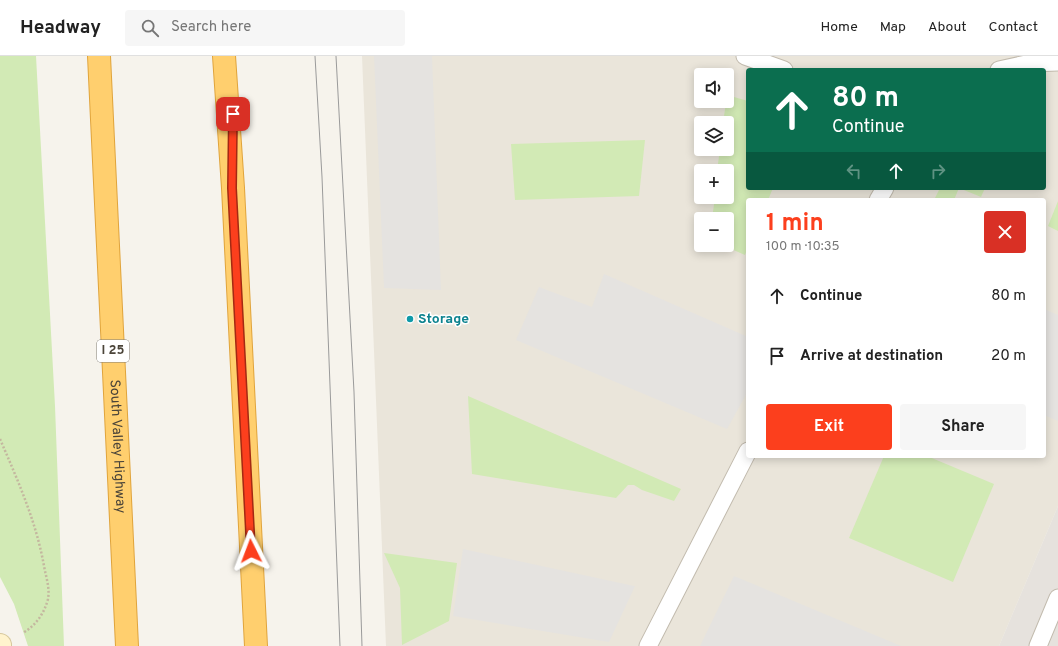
<!DOCTYPE html>
<meta charset="utf-8">
<style>
body{margin:0;font-family:Overpass,sans-serif;background:#f6f6f6;color:#222;height:100vh;display:flex;flex-direction:column;font-size:15px;white-space:nowrap}
*{box-sizing:border-box;margin:0}
p{font-size:13px;color:#767676}
.icon{flex:none;width:22px;height:22px;fill:none;stroke:currentColor;stroke-width:2;stroke-linecap:round;stroke-linejoin:round}
.map{position:relative;flex:1;overflow:hidden}
.details{position:absolute;left:746px;top:142px;width:300px;height:260px;display:flex;flex-direction:column;background:#fff;border-radius:4px;box-shadow:0 2px 10px #0003}
.details>*{flex:none}
.guide{position:absolute;left:746px;top:12px;width:300px;height:122px;border-radius:4px;box-shadow:0 2px 10px #0003;background:#0b6e4f;color:#fff;overflow:hidden}
.fabs{position:absolute;left:694px;top:12px;display:grid;gap:8px}
.fabs a{display:grid;place-items:center;width:40px;height:40px;border-radius:4px;background:#fff;box-shadow:0 2px 10px #0003;font-size:20px}
.pin{position:absolute;display:grid;place-items:center;width:34px;height:34px;color:#fff;margin:-17px;border-radius:8px;box-shadow:0 2px 6px #0006}
.me{position:absolute;width:44px;margin:-22px;rotate:357deg;stroke-linejoin:round;filter:drop-shadow(0 0 3px #0008)}
.turn{display:flex;align-items:center;gap:14px;height:84px;padding:0 20px;font-size:18px}
.turn .icon{width:52px;height:52px;stroke-width:2.5}
.turn b{display:block;font-size:28px;line-height:34px}
.lanes{display:flex;align-items:center;height:38px;padding:0 20px;background:#0003;justify-content:center;gap:20px;direction:ltr}
.lanes .off{opacity:.35}
.round{display:grid;place-items:center;flex:none;width:42px;height:42px;border-radius:4px;background:#f6f6f6}
.overview{display:flex;align-items:center;justify-content:space-between;height:68px;padding:0 20px}
h1{font-size:24px;font-weight:700;line-height:30px;color:#fc3f1d}
.primary-button{display:flex;gap:8px;margin-top:auto;padding:8px 20px}
.primary-button a{flex:1;height:46px;border-radius:4px;background:#fc3f1d;color:#fff;font-size:16px;font-weight:700;line-height:46px;text-align:center}
.primary-button a+a{background:#f6f6f6;color:#222}
ul{padding:0;list-style:none}
li{display:flex;align-items:center;gap:12px;height:60px;padding:0 20px}
li div{flex:1}
li b{display:block;font-size:15px}
li em{font-style:normal}
header{display:flex;align-items:center;gap:24px;box-sizing:border-box;height:56px;padding:0 20px;background:#fff;border-bottom:1px solid #e0e0e0}
header strong{font-size:19px}
nav{display:flex;gap:22px;margin-inline-start:auto;font-size:14px}
.search{width:280px;height:36px;background:#f6f6f6;display:flex;align-items:center;gap:10px;box-sizing:border-box;padding:0 14px;border-radius:4px;color:#767676;font-size:15px}
.map>svg:first-child{display:block}
.residential{fill:#eae5da;fill-rule:evenodd}
.industrial{fill:#e6e2dd}
.green{fill:#d2eab5}
.parking{fill:#e5e3e0}
.lines{fill:none;stroke-linecap:round;stroke-linejoin:round}
.service-casing{stroke:#c2bbae;stroke-width:19}
.secondary-casing{stroke:#d6c79b;stroke-width:24}
.motorway-casing{stroke:#e0a43c;stroke-width:24}
.path{stroke:#c4b79f;stroke-width:2.5;stroke-dasharray:2 2;stroke-linecap:butt}
.service{stroke:#fff;stroke-width:17}
.secondary{stroke:#fff3cd;stroke-width:22}
.motorway{stroke:#ffcf6e;stroke-width:22}
.tram{stroke:#9a9a9a;stroke-width:1}
.route-casing{stroke:#a42913;stroke-width:10}
.route{stroke:#fc3f1d;stroke-width:7}
.culture-dot{fill:#0f9aa8;stroke:#fff;stroke-width:1.5}
.labels{text-anchor:middle;dominant-baseline:central;stroke-width:3;stroke-linejoin:round;paint-order:stroke}
.shield{fill:#fff;stroke:#817c74;stroke-width:1}
.shield-label{font-size:13px;font-weight:bold;fill:#4b4439}
.culture-label{font-size:14px;font-weight:bold;fill:#0d838f;stroke:#fff;text-anchor:start}
.street-label{font-size:14px;fill:#4b4439;stroke:#fff}
</style>
<header>
<strong>Headway</strong>
<div class="search"><svg class="icon" aria-label="search" viewBox="0 0 24 24"><circle cx="10" cy="10" r="6"/><path d="M15 15l6 6"/></svg>Search here</div>
<nav><a>Home</a><a>Map</a><a>About</a><a>Contact</a></nav>
</header>
<div class="map">
<svg width="1058" height="590" viewBox="0 0 1058 590">
<rect width="100%" height="100%" fill="#f6f3ec"/>
<!-- residential -->
<path class="residential" d="M362 0H1058V450L999 590H386ZM748 14H1044V132H748ZM701 19H727V45H701ZM701 67H727V93H701ZM701 115H727V141H701ZM748 144H1044V400H748ZM701 163H727V189H701Z"/>
<!-- industrial -->
<path class="industrial" d="M1058 450V590H999Z"/>
<!-- green -->
<g class="green">
<path d="M0 0H36L55 350 64 590H28L14 548 0 521Z"/>
<path d="M727 39 748 45V132H773L768 144H748V191L745 199 722 189H727V163H712L715 141H727V115H717L720 93H727V67H723Z"/>
<path d="M645 84 639 140 515 144 511 88Z"/>
<path d="M940 132H959L954 144H934Z"/>
<path d="M959 132H985L981 141Z"/>
<path d="M1058 145V175L1048 170Z"/>
<path d="M468 340 681 433 674 445 642 434 634 429H628L616 442 472 418Z"/>
<path d="M884 400H927L994 428 953 526 849 482Z"/>
<path d="M384 497 457 507 449 565 402 589 400 532Z"/>
</g>
<!-- parking -->
<g class="parking">
<path d="M374 0H432L441 234 384 232Z"/>
<path d="M604 218 748 281V335L727 373 516 284 539 231 592 251Z"/>
<path d="M1044 253 1058 259V365L1044 359Z"/>
<path d="M463 493 634 530H635L609 586 453 560Z"/>
<path d="M734 520 901 590H700Z"/>
</g>
<g class="lines">
<!-- service casing -->
<g class="service-casing">
<g id="service">
<path d="M745 0 784 14"/>
<path d="M999 14 1031 7 1058 6"/>
<path d="M878 144 885 132"/>
<path d="M648 590 748 395"/>
<path d="M1038 590 1058 542"/>
</g>
</g>
<!-- secondary casing -->
<g class="secondary-casing">
<path id="secondary" d="M0 589V590"/>
</g>
<!-- motorway casing -->
<g class="motorway-casing">
<g id="motorway">
<path id="s1" d="M99 0 127 590"/>
<path d="M224 0 233 132 256 590"/>
</g>
</g>
<!-- path -->
<path class="path" d="M0 383C18 425 36 465 44 510 46 521 50 532 48 543 44 558 36 569 23 577"/>
<!-- service -->
<use href="#service" class="service"/>
<!-- secondary -->
<use href="#secondary" class="secondary"/>
<!-- motorway -->
<use href="#motorway" class="motorway"/>
<!-- tram -->
<g class="tram">
<path d="M315 0 322 121 340 590"/>
<path d="M336 0 354 336 362 590"/>
</g>
</g>
<g class="lines">
<!-- route casing -->
<g class="route-casing">
<path id="route" d="M233 58 232 132 251 495"/>
</g>
<!-- route -->
<use href="#route" class="route"/>
</g>
<!-- markers -->
<circle class="culture-dot" cx="410" cy="263" r="4"/>
<g class="labels">
<!-- shield labels -->
<rect class="shield" x="97" y="284" width="32" height="22" rx="3"/>
<g class="shield-label">
<text x="113" y="295">I 25</text>
</g>
<!-- culture labels -->
<g class="culture-label">
<text x="418" y="263">Storage</text>
</g>
<!-- street labels -->
<g class="street-label">
<text stroke="none"><textPath href="#s1" startOffset="391">South Valley Highway</textPath></text>
</g>
</g>
</svg>
<div class="fabs">
<a><svg class="icon" aria-label="sound" viewBox="0 0 24 24"><path d="M4 9h4l5-4v14l-5-4H4zM17 9q2 3 0 6"/></svg></a>
<a><svg class="icon" aria-label="layers" viewBox="0 0 24 24"><path d="M12 4l9 5-9 5-9-5zM3 14l9 5 9-5"/></svg></a>
<a>+</a>
<a>−</a>
</div>
<div class="pin" style="left:233px;top:58px;background:#d93025"><svg class="icon" aria-label="arrive" viewBox="0 0 24 24"><path d="M6 21V4h12l-3 4 3 4H6"/></svg></div>
<svg class="me" style="left:251px;top:495px" viewBox="-20 -20 40 40"><path d="M0-17L14 15 0 8-14 15z" fill="#fc3f1d" stroke="#fff" stroke-width="4"/></svg>
<div class="guide">
<div class="turn"><svg class="icon" aria-label="ahead" viewBox="0 0 24 24"><path d="M12 20V5M6 11l6-6 6 6"/></svg><div><b>80 m</b>Continue</div></div>
<div class="lanes"><svg class="icon off" aria-label="left" viewBox="0 0 24 24"><path d="M17 20v-9H6M10 6l-5 5 5 5"/></svg><svg class="icon" aria-label="ahead" viewBox="0 0 24 24"><path d="M12 20V5M6 11l6-6 6 6"/></svg><svg class="icon off" aria-label="right" viewBox="0 0 24 24"><path d="M7 20v-9h11M14 6l5 5-5 5"/></svg></div>
</div>
<section class="details">
<div class="overview"><div><h1>1 min</h1><p>100 m · 10:35</p></div><a class="round" style="background:#d93025;color:#fff"><svg class="icon" aria-label="close" viewBox="0 0 24 24"><path d="M6 6l12 12M18 6L6 18"/></svg></a></div>
<ul>
<li><svg class="icon" aria-label="ahead" viewBox="0 0 24 24"><path d="M12 20V5M6 11l6-6 6 6"/></svg><div><b>Continue</b></div><em>80 m</em></li>
<li><svg class="icon" aria-label="arrive" viewBox="0 0 24 24"><path d="M6 21V4h12l-3 4 3 4H6"/></svg><div><b>Arrive at destination</b></div><em>20 m</em></li>
</ul>
<div class="primary-button"><a>Exit</a><a>Share</a></div>
</section>
</div>
